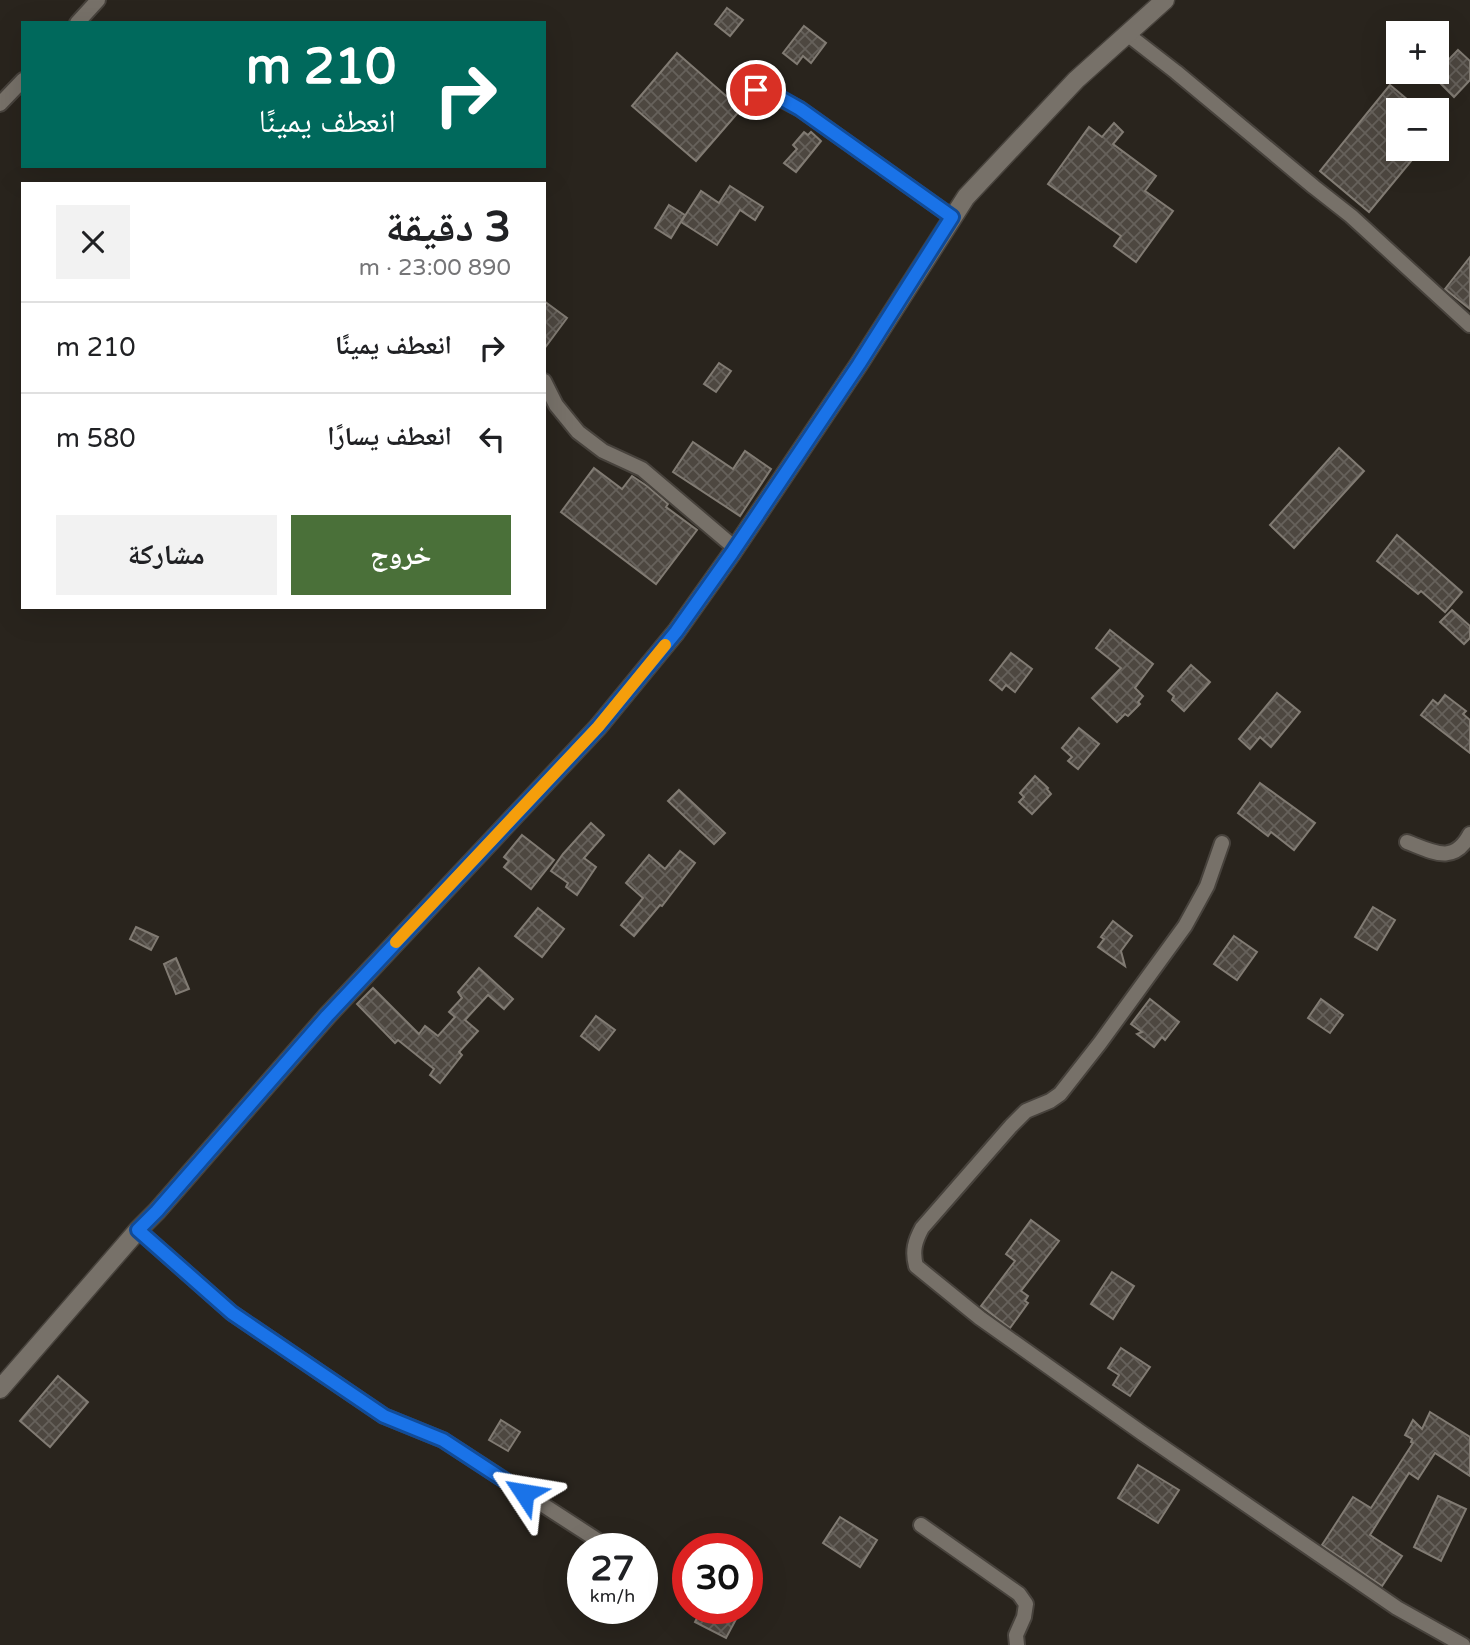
<!DOCTYPE html>
<html lang="ar">
<meta charset="utf-8">
<style>
body{margin:0;font-family:"Varela Round","Noto Naskh Arabic",sans-serif;background:#f2f2f2;color:#202124;direction:rtl;height:100vh;display:flex;flex-direction:column;font-size:26px;white-space:nowrap}
*{box-sizing:border-box;margin:0}
p{font-size:23px;color:#757577}
.icon{flex:none;width:38px;height:38px;fill:none;stroke:currentColor;stroke-width:2;stroke-linecap:round;stroke-linejoin:round}
.map{position:relative;flex:1;overflow:hidden;direction:ltr}
.drawer{position:absolute;left:21px;top:182px;width:525px;height:427px;display:flex;flex-direction:column;background:#fff;border-radius:0px;box-shadow:0 7px 28px #0002;direction:rtl}
.drawer>*{flex:none}
.banner{position:absolute;left:21px;top:21px;width:525px;height:147px;border-radius:0px;box-shadow:0 7px 28px #0002;direction:rtl;background:#00695c;color:#fff;overflow:hidden}
.controls{position:absolute;left:1386px;top:21px;display:grid;gap:14px}
.controls a{display:grid;place-items:center;width:63px;height:63px;border-radius:0px;background:#fff;box-shadow:0 7px 28px #0002;font-size:35px}
.speed{position:absolute;left:567px;top:1533px;display:flex;gap:14px;font-size:35px;font-weight:700;text-align:center}
.speed>*{display:grid;place-content:center;width:91px;height:91px;border-radius:50%;background:#fff;box-shadow:0 7px 28px #0002;line-height:1}
.speed small{font-size:18px;font-weight:400}
.speed .limit{border:10px solid #d22;background:#fff;color:#111}
.pin{position:absolute;display:grid;place-items:center;width:60px;height:60px;color:#fff;margin:-30px;border:4px solid #fff;border-radius:50%;box-shadow:0 2px 7px #0007}
.me{position:absolute;width:77px;margin:-38px;rotate:303deg;stroke-linejoin:round;filter:drop-shadow(0 0 5px #0008)}
.turn{display:flex;align-items:center;gap:24px;height:147px;padding:0 35px;font-size:32px}
.turn .icon{width:91px;height:91px;stroke-width:2.5}
.turn b{display:block;font-size:49px;line-height:60px}
.round{display:grid;place-items:center;flex:none;width:74px;height:74px;border-radius:0px;background:#f2f2f2}
.overview{display:flex;align-items:center;justify-content:space-between;height:119px;padding:0 35px}
h1{font-size:42px;font-weight:800;line-height:52px}
.button{display:flex;gap:14px;margin-top:auto;padding:14px 35px}
.button a{flex:1;height:80px;border-radius:0px;background:#4a7039;color:#fff;font-size:28px;font-weight:800;line-height:80px;text-align:center}
.button a+a{background:#f2f2f2;color:#202124}
ul{padding:0;list-style:none}
li{display:flex;align-items:center;gap:21px;height:91px;padding:0 35px;border-top:2px solid #e0e0e0}
li div{flex:1}
li b{display:block;font-size:26px}
li em{font-style:normal}
.map>svg:first-child{display:block}
.building{fill:url(#building-cross-hatch);stroke:#817b73;stroke-width:2}
.lines{fill:none;stroke-linecap:round;stroke-linejoin:round}
.minor-casing{stroke:#47423c;stroke-width:18}
.tertiary-casing{stroke:#47423c;stroke-width:21}
.minor{stroke:#777169;stroke-width:14}
.tertiary{stroke:#777169;stroke-width:18}
.route-casing{stroke:#114b97;stroke-width:18}
.route{stroke:#1a73e8;stroke-width:12}
.slow{stroke:#f59e0b;stroke-width:12}
</style>
<div class="map">
<svg width="1470" height="1645" viewBox="0 0 1470 1645">
<defs>
<pattern id="building-cross-hatch" width="8" height="8" patternUnits="userSpaceOnUse" patternTransform="scale(1.75)"><rect width="8" height="8" fill="#4d4740"/><path d="M0 0l8 8M0 8l8-8" fill="none" stroke="#66615b"/></pattern>
</defs>
<rect width="100%" height="100%" fill="#29241d"/>
<!-- building -->
<g class="building">
<path d="M727 8 743 20 730 36 715 24Z"/>
<path d="M804 26 826 43 811 63 803 56 797 64 783 53Z"/>
<path d="M1458 50 1470 61V80L1454 97 1433 76Z"/>
<path d="M677 53 741 109 696 161 632 106Z"/>
<path d="M1390 85 1420 110H1398V149H1421L1369 212 1320 171Z"/>
<path d="M1114 123 1123 132 1113 144 1156 176 1145 191 1173 211 1136 262 1114 246 1121 236 1048 184 1089 127 1102 137Z"/>
<path d="M804 132 808 135 811 132 821 141 796 172 784 163 797 149 793 145Z"/>
<path d="M730 186 763 207 755 220 740 210 717 245 681 222 701 191 719 203Z"/>
<path d="M669 205 685 215 671 238 655 228Z"/>
<path d="M1470 257V309L1445 289Z"/>
<path d="M544 301 567 318 544 349Z"/>
<path d="M719 363 731 371 716 392 704 384Z"/>
<path d="M693 442 733 469 745 451 771 469 740 516 673 472Z"/>
<path d="M1339 448 1364 471 1294 548 1270 525Z"/>
<path d="M594 468 622 489 632 476 647 486 668 504 666 507 697 530 656 584 561 512Z"/>
<path d="M1397 535 1462 592 1445 612 1421 591 1418 594 1377 561Z"/>
<path d="M1452 610 1470 626V638L1464 644 1440 622Z"/>
<path d="M1110 630 1153 664 1135 688 1143 696 1138 702 1140 704 1128 716 1125 714 1117 722 1092 698 1121 668 1096 648Z"/>
<path d="M1011 653 1032 669 1015 692 1006 685 1002 690 990 680Z"/>
<path d="M1191 665 1210 682 1184 711 1172 700 1174 696 1168 691Z"/>
<path d="M1277 693 1300 712 1271 747 1260 737 1250 749 1239 739Z"/>
<path d="M1445 695 1466 711 1463 714 1470 720V753L1421 715 1433 700 1438 704Z"/>
<path d="M1079 728 1099 744 1078 769 1068 761 1072 757 1062 748Z"/>
<path d="M1035 776 1048 788 1047 789 1051 794 1032 814 1019 802 1024 797 1020 793Z"/>
<path d="M1260 783 1315 823 1294 850 1271 832 1268 836 1238 813Z"/>
<path d="M679 790 725 833 714 844 668 801Z"/>
<path d="M591 823 604 835 584 858 596 867 577 895 566 887 568 883 551 871 563 854Z"/>
<path d="M522 835 554 860 531 889 504 867 509 861 504 857Z"/>
<path d="M680 851 695 863 662 906 660 905 634 936 621 925 643 898 626 883 649 855 665 869Z"/>
<path d="M1373 907 1395 920 1377 950 1355 937Z"/>
<path d="M538 908 564 929 542 957 515 936Z"/>
<path d="M1113 921 1132 936 1121 951 1125 966 1098 947 1104 939 1101 937Z"/>
<path d="M136 927 158 937 151 950 130 939Z"/>
<path d="M1234 936 1257 952 1237 980 1214 964Z"/>
<path d="M176 958 189 989 176 994 164 964Z"/>
<path d="M479 968 513 999 504 1009 488 995 465 1020 478 1031 459 1052 462 1055 440 1083 430 1075 434 1069 398 1040 395 1043 357 1004 373 988 419 1034 425 1026 438 1036 455 1017 449 1012 462 998 458 992Z"/>
<path d="M1150 999 1179 1022 1165 1040 1162 1037 1154 1047 1137 1034 1142 1032 1131 1024Z"/>
<path d="M1321 999 1343 1015 1330 1033 1308 1018Z"/>
<path d="M596 1016 615 1030 599 1050 581 1036Z"/>
<path d="M1031 1220 1059 1241 1021 1291 1028 1296 1025 1301 1028 1303 1010 1328 981 1306 1015 1261 1006 1254Z"/>
<path d="M1112 1272 1134 1286 1113 1319 1091 1304Z"/>
<path d="M1121 1348 1150 1367 1130 1396 1113 1385 1119 1375 1108 1368Z"/>
<path d="M58 1376 88 1402 50 1447 20 1421Z"/>
<path d="M1430 1412 1470 1437V1476L1435 1453 1418 1479 1409 1473 1370 1535 1402 1556 1382 1586 1322 1545 1353 1497 1371 1508 1413 1443 1411 1442 1412 1439 1405 1435 1413 1420 1422 1429Z"/>
<path d="M501 1420 520 1432 508 1451 489 1440Z"/>
<path d="M1138 1465 1179 1490 1158 1523 1118 1498Z"/>
<path d="M1438 1496 1466 1509 1441 1561 1414 1547Z"/>
<path d="M840 1517 877 1540 860 1567 823 1543Z"/>
<path d="M702 1608H742L726 1638 695 1622Z"/>
</g>
<g class="lines">
<!-- minor casing -->
<g class="minor-casing">
<g id="minor">
<path d="M77 23 98 0"/>
<path d="M1127 34 1176 72 1314 187 1351 216 1470 325"/>
<path d="M740 91C766 90 777 97 800 109L952 217"/>
<path d="M0 104 23 80"/>
<path d="M544 381 556 405 578 432 603 451 642 469 735 548"/>
<path d="M1407 842C1433 852 1454 865 1470 834"/>
<path d="M1222 843 1207 886 1185 926 1100 1043 1060 1094 1050 1101 1026 1111 1011 1126 922 1228C915 1241 912 1251 916 1266L980 1318 1142 1433 1397 1608 1463 1645"/>
<path d="M138 1230 232 1313 384 1416 443 1440 611 1549"/>
<path d="M921 1525 1019 1594 1026 1604 1024 1617 1016 1635 1017 1645"/>
</g>
</g>
<!-- tertiary casing -->
<g class="tertiary-casing">
<path id="tertiary" d="M0 1389 138 1230 157 1211 327 1016 598 727 676 632 732 553 859 364 966 197 1076 80 1165 0"/>
</g>
<!-- minor -->
<use href="#minor" class="minor"/>
<!-- tertiary -->
<use href="#tertiary" class="tertiary"/>
</g>
<g class="lines">
<!-- route casing -->
<g class="route-casing">
<path id="route" d="M524 1493 443 1440 384 1416 232 1313 138 1230 157 1211 327 1016 598 727 676 632 732 553 859 364 952 217 800 109 777 96 756 90"/>
</g>
<!-- route -->
<use href="#route" class="route"/>
<!-- slow -->
<path class="slow" d="M396 942 598 727 665 645"/>
</g>
</svg>
<div class="controls">
<a>+</a>
<a>−</a>
</div>
<div class="speed"><div>27<small>km/h</small></div><div class="limit">30</div></div>
<div class="pin" style="left:756px;top:90px;background:#d93025"><svg class="icon" aria-label="arrive" viewBox="0 0 24 24"><path d="M6 21V4h12l-3 4 3 4H6"/></svg></div>
<svg class="me" style="left:524px;top:1493px" viewBox="-20 -20 40 40"><path d="M0-17L14 15 0 8-14 15z" fill="#1a73e8" stroke="#fff" stroke-width="4"/></svg>
<div class="banner">
<div class="turn"><svg class="icon" aria-label="right" viewBox="0 0 24 24"><path d="M7 20v-9h11M14 6l5 5-5 5"/></svg><div><b>210 m</b>انعطف يمينًا</div></div>
</div>
<section class="drawer">
<div class="overview"><div><h1>3 دقيقة</h1><p>890 m · 23:00</p></div><a class="round"><svg class="icon" aria-label="close" viewBox="0 0 24 24"><path d="M6 6l12 12M18 6L6 18"/></svg></a></div>
<ul>
<li><svg class="icon" aria-label="right" viewBox="0 0 24 24"><path d="M7 20v-9h11M14 6l5 5-5 5"/></svg><div><b>انعطف يمينًا</b></div><em>210 m</em></li>
<li><svg class="icon" aria-label="left" viewBox="0 0 24 24"><path d="M17 20v-9H6M10 6l-5 5 5 5"/></svg><div><b>انعطف يسارًا</b></div><em>580 m</em></li>
</ul>
<div class="button"><a>خروج</a><a>مشاركة</a></div>
</section>
</div>
